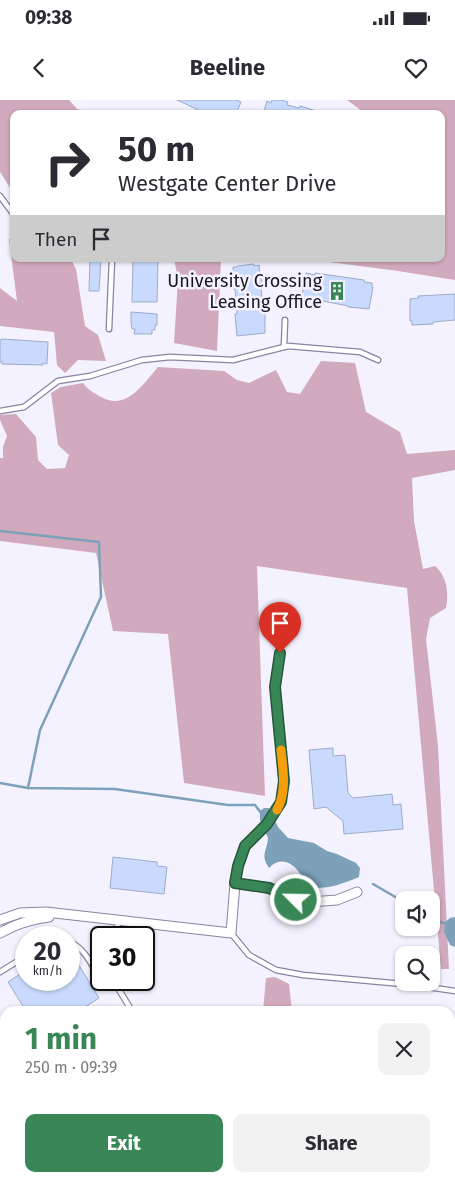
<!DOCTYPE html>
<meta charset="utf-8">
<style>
body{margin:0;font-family:"Fira Sans",sans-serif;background:#f2f2f3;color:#2b2b33;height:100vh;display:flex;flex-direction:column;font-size:19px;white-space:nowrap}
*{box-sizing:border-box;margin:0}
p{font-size:16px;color:#7c7c81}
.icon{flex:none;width:28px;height:28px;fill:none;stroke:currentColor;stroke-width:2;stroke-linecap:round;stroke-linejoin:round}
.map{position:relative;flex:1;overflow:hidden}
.panel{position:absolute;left:0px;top:906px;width:455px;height:176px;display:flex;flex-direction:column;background:#fff;border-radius:15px 15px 0 0;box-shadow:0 1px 4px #0004}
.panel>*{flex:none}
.hud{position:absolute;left:10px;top:10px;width:435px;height:152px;border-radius:10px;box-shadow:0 1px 4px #0004;background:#fff;color:#2b2b33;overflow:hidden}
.tools{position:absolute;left:395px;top:791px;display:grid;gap:10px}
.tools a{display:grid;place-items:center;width:45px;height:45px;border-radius:10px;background:#fff;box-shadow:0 1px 4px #0004;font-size:25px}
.speed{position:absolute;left:15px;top:826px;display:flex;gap:10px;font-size:25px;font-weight:700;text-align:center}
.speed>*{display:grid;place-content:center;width:65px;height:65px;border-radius:50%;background:#fff;box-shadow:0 1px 4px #0004;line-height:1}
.speed small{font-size:12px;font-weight:400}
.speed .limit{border:2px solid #111;border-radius:8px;background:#fff;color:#111}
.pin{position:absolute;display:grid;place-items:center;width:42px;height:42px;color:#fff;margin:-51px -21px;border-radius:50% 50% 50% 0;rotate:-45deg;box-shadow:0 0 5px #0007}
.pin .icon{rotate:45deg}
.me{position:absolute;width:55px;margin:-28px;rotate:293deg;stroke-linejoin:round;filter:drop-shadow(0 0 4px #0008)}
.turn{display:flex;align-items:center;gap:18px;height:105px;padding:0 25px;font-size:22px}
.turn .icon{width:65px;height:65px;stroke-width:2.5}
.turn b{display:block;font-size:35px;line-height:42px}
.then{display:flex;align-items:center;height:48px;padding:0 25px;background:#0003;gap:10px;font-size:19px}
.round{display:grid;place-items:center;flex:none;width:52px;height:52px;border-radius:10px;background:#f2f2f3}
.headline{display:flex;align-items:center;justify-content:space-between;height:85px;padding:0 25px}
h1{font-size:30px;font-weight:700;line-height:38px;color:#398757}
.cta{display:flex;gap:10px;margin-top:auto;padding:10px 25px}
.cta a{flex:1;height:58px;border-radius:10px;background:#398757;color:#fff;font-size:20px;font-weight:700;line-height:58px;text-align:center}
.cta a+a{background:#f2f2f3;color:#2b2b33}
.status{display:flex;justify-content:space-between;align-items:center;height:35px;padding:0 25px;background:#fff;direction:ltr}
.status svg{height:14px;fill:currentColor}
header{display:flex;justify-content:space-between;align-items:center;height:65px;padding:0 25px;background:#fff;font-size:22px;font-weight:700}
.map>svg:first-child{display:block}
.forest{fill:#d2aabd}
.water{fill:#7da1b8}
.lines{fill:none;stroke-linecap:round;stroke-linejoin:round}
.stream{stroke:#7da1b8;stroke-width:2.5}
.building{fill:#c9dafe;stroke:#9eabc8}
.lane-casing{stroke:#8984a1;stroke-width:7}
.street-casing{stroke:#8984a1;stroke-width:11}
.highway-casing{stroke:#d1d1d3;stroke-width:19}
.lane{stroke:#fff;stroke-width:4.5}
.street{stroke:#fff;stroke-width:9}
.highway{stroke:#c293cb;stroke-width:16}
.route-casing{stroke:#255839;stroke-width:12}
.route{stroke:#398757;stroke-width:9}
.slow{stroke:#f59e0b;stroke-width:9}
.labels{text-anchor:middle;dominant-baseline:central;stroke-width:5;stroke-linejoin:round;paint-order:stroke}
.poi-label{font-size:18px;fill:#191722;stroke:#f4f2ff;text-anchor:end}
</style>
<div class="status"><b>09:38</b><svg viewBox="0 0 49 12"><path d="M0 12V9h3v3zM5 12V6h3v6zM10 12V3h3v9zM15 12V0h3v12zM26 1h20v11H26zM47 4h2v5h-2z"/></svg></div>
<header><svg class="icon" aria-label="back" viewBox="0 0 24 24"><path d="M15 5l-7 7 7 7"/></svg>Beeline<svg class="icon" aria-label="heart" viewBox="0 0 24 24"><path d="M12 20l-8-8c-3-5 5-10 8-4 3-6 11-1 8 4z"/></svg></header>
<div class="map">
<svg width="455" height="1082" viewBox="0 0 455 1082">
<rect width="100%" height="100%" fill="#f4f2ff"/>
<!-- forest -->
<g class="forest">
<path d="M0 0H69L77 9 99 14H14V94L0 72Z"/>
<path d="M347 0H455V180L398 171 306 159H441V14H366Z"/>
<path d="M14 138V159H71L76 169 85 226 98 235 106 261 78 260 65 273 57 265 54 232 0 226V188L17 201 9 139Z"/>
<path d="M174 159H221L217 251 174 243 178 179Z"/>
<path d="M321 261 355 263 366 312 400 332 407 354 455 350V370L412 378 414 421 423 469 435 466C447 476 449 493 446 508L430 518 426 539 438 646 449 869H441L407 488 257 466 265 696 184 683 168 534 113 531 96 453 0 441V358H3V347L7 336 0 320V315L16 314 36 337 38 360 47 369 65 368 69 355 58 345 51 293 61 287 83 283C88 290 94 293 101 297 127 311 143 284 158 267L224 271 237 280 249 283 276 270 287 292 300 294Z"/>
<path d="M275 877 289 884 292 911H263L266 878Z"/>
<path d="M230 1078H311L312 1082H228Z"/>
</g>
<!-- water -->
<g class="water">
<path d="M264 708H269L278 727 288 738 314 743 327 751 337 754 356 763 360 768 359 777C342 784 323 792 305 785 301 769 284 752 269 768 260 754 267 752 268 738L260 720V711Z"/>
<path d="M455 817V847L450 845 444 832 445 822 450 818Z"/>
</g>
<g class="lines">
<!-- stream -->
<g class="stream">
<path d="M0 431 99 442 101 497 40 630 28 688"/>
<path d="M0 683 28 688 115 689 228 705H255L261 713"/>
<path d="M373 784 404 802"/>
<path d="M431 818 446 824"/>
</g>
</g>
<!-- building -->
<g class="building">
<path d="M177 0H235L241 2 236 14H207Z"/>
<path d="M272 0H281L288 2 287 5 299 8 300 6 320 12V14H263L267 1 271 3Z"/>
<path d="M90 159H101L99 191H89Z"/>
<path d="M133 159H158L157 202H132Z"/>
<path d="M254 164V166L259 165 260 175 261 174 262 187H261L263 212H265V233L237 236 235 214H237L235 189H233V167H237V166Z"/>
<path d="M306 173 315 175V173L364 180V182L372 183V187H373L369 209 348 207V206L323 201V203L311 202V200L302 198 304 177 305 178Z"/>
<path d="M455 194V220L433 222V224L412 225V221H410V199L419 198 418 196Z"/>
<path d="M131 212 157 214V225H155V230H152V234H134L135 229H132L131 224Z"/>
<path d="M2 239 48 242 47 264 43 263V265L2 264V262H0V240Z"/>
<path d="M333 648V656L345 655 348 693 353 698 392 694 393 705 401 704 403 729 344 734 343 721 326 707 314 709 309 650Z"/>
<path d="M113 757 157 762V766L167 767 164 794 110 788Z"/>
<path d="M69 849 99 898 79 911H26L8 882 26 870V880H69Z"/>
</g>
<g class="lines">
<!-- lane casing -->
<g class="lane-casing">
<g id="lane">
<path d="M0 96 14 115"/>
<path d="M109 229 112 159"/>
<path d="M284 246 285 220"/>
<path d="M0 311 24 307 58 281 90 276 142 260 170 257 233 260 288 246 360 252 378 260"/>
<path d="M231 833 249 855 276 870 303 875 414 885 455 891"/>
<path d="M116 838 118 821"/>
<path d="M69 842C85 847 93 868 102 881L105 880"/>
<path d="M0 872 26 856"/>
<path d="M113 880 132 911"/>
<path d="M116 1078 130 1080 147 1078"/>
</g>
</g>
<!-- street casing -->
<g class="street-casing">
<g id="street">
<path d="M280 553 275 587 284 681 281 702 267 724 245 746 238 766 235 783 269 788 296 799 310 802 337 800 357 792"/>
<path d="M0 820 20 813 46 812 231 833 235 783"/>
<path d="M0 833C16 824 31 819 49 817"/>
</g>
</g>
<!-- highway casing -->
<g class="highway-casing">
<g id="highway">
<path d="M0 976 5 985"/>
<path d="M0 1006 5 1015"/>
<path d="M42 1078 45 1082"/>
<path d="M64 1078 66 1082"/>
</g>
</g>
<!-- lane -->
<use href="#lane" class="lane"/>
<!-- street -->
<use href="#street" class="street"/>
<!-- highway -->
<use href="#highway" class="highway"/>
</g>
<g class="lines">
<!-- route casing -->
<g class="route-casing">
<path id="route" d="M280 553 275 587 284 681 281 702 267 724 245 746 238 766 235 783 269 788 296 800"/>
</g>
<!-- route -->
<use href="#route" class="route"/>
<!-- slow -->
<path class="slow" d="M277 710C287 691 283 670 281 650"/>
</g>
<!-- icons -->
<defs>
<g id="building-bare" transform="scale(1.5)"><path d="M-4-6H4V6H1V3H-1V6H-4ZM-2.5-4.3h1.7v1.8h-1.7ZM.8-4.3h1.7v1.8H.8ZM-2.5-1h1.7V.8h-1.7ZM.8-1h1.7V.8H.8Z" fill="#398757" stroke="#f4f2ff" stroke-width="2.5" paint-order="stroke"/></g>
</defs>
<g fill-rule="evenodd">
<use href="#building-bare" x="337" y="191"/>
</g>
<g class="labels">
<!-- poi labels -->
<g class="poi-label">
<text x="322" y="181">University Crossing<tspan x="322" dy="21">Leasing Office</tspan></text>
</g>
</g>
</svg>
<div class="tools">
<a><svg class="icon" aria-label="sound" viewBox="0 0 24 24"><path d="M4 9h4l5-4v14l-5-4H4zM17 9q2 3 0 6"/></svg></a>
<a><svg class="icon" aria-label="search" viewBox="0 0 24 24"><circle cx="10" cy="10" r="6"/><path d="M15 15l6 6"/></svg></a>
</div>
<div class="speed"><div>20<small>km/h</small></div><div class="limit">30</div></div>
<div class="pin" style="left:280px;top:553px;background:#d93025"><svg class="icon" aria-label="arrive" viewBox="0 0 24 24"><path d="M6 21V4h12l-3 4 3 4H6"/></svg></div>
<svg class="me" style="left:296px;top:800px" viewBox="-20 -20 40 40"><circle r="17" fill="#398757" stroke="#fff" stroke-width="3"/><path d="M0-11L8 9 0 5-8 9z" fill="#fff"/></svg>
<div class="hud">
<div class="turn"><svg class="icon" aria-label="right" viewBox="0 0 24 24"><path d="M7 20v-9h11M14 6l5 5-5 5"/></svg><div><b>50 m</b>Westgate Center Drive</div></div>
<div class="then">Then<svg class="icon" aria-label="arrive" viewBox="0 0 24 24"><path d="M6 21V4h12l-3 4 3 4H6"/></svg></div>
</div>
<section class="panel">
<div class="headline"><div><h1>1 min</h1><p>250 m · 09:39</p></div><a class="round"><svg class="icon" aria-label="close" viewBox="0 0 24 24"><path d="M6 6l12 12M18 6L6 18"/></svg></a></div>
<div class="cta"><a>Exit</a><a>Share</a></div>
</section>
</div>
